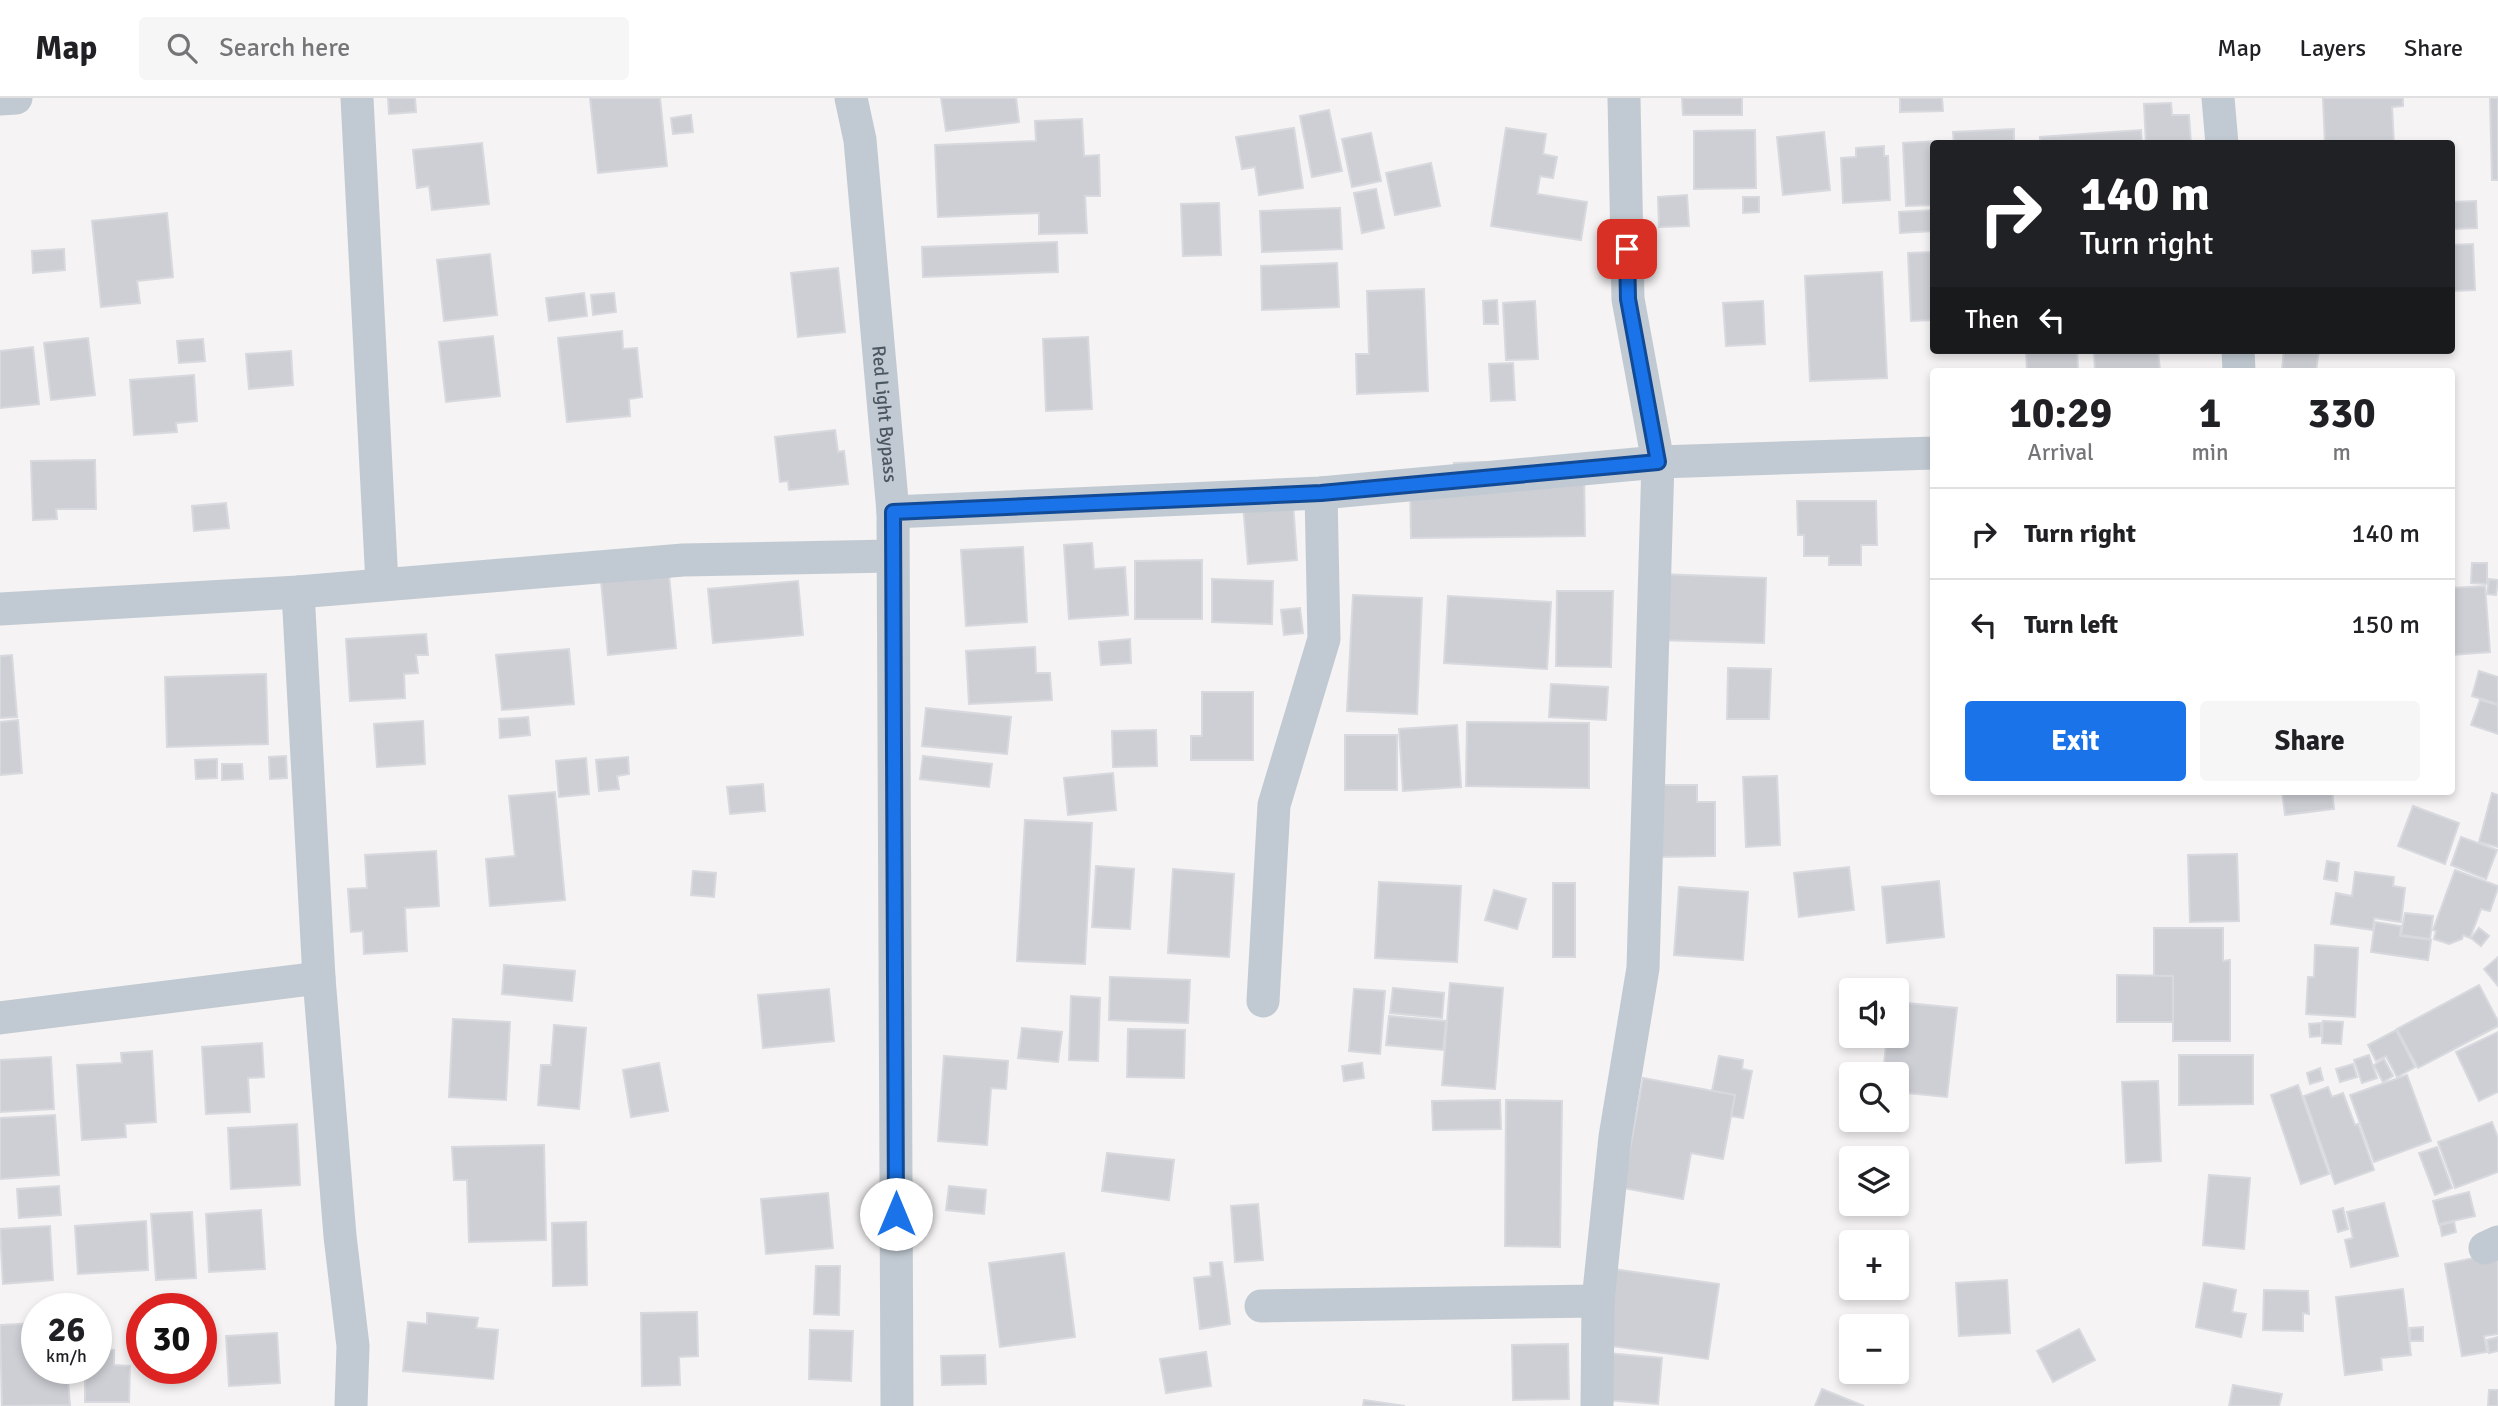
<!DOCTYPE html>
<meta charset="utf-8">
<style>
body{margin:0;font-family:Signika,sans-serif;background:#f6f6f6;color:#202124;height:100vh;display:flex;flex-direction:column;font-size:26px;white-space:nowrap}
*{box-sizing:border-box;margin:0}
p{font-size:23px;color:#757577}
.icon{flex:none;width:38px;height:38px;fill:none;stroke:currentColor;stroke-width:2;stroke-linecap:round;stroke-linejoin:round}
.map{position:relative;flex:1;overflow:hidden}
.side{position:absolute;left:1930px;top:270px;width:525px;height:427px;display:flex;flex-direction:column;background:#fff;border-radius:7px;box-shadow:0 4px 10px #0003}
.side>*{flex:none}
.guide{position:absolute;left:1930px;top:42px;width:525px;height:214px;border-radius:7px;box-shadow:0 4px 10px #0003;background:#202124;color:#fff;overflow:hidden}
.buttons{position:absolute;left:1839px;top:880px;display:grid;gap:14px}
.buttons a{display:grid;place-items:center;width:70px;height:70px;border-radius:7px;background:#fff;box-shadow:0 4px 10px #0003;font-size:35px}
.speed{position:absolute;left:21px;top:1195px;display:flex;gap:14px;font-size:35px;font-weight:700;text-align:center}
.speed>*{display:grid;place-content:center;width:91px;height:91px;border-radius:50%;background:#fff;box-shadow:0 4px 10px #0003;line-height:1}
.speed small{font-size:18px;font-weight:400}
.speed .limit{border:10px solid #d22;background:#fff;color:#111}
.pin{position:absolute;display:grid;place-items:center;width:60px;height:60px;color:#fff;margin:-30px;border-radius:14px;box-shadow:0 4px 10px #0006}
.me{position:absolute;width:77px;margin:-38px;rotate:0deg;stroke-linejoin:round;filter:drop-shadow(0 0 5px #0008)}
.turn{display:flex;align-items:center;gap:24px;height:147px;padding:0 35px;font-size:32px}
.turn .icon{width:91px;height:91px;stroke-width:2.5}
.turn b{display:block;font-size:49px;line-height:60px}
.then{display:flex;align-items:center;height:66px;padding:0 35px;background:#0003;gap:14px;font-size:26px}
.eta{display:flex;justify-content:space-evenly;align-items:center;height:119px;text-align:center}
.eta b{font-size:42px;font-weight:700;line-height:49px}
.cta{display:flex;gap:14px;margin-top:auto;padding:14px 35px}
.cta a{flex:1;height:80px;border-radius:7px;background:#1a73e8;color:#fff;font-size:28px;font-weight:700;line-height:80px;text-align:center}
.cta a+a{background:#f6f6f6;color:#202124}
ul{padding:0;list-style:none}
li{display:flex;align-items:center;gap:21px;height:91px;padding:0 35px;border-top:2px solid #e0e0e0}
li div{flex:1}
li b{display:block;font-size:26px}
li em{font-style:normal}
header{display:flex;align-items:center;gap:42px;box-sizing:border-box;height:98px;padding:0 35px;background:#fff;border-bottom:2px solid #e0e0e0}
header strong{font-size:33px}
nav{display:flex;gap:38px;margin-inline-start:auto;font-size:24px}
.search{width:490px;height:63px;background:#f6f6f6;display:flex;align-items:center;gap:18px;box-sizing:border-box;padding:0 24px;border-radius:7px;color:#757577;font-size:26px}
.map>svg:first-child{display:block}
.building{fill:#cdcfd5;stroke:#d7d9de;stroke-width:2}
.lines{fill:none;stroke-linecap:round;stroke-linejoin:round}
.minor{stroke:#c1cad2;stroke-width:33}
.route-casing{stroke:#114b97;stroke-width:18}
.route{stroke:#1a73e8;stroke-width:12}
.labels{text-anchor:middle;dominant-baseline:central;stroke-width:7;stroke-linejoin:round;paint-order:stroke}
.street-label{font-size:19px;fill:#4a5661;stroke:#fff}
</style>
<header>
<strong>Map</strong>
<div class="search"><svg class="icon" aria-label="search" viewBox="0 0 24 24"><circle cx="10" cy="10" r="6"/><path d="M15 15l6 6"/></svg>Search here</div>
<nav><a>Map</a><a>Layers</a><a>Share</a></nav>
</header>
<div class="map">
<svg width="2498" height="1308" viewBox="0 0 2498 1308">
<rect width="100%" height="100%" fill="#f5f3f3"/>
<!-- building -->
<g class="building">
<path d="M388 0H415L416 14 389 16Z"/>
<path d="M590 0H660L667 68 598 75Z"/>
<path d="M941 0H1016L1019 24 946 33Z"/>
<path d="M1682 0H1742V17H1683Z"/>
<path d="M1900 0H1942L1943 13 1900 14Z"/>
<path d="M2323 0H2403V8L2392 9 2394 46H2325Z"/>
<path d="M2490 0H2498V82H2492Z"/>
<path d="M2171 5 2172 17H2189L2191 46H2146L2144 6Z"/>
<path d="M1329 12 1342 73 1312 79 1300 18Z"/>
<path d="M691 17 693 34 673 36 671 20Z"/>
<path d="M1082 21 1084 58 1099 57 1100 98H1085L1087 135 1039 136V115L938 119 935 47 1036 43 1035 23Z"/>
<path d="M1294 30 1303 90 1259 97 1255 69 1242 71 1236 39Z"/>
<path d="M1506 30 1546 36 1543 56 1557 59 1553 80 1540 78 1537 96 1587 104 1581 142 1491 128Z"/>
<path d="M2014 31V46H1954L1953 34Z"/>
<path d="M1755 32 1756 90 1694 91V33Z"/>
<path d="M2141 32 2142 46H2040V39Z"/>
<path d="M1824 34 1830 92 1783 97 1777 39Z"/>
<path d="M1371 35 1381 83 1352 89 1342 41Z"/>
<path d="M1936 43 1934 46V107L1906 108 1903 45Z"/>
<path d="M482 45 489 106 432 112 429 88 417 90 413 52Z"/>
<path d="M1884 48V58H1888L1890 102 1843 105 1841 60 1856 59V50Z"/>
<path d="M1431 65 1440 108 1395 117 1386 75Z"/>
<path d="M1376 91 1384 130 1362 135 1354 95Z"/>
<path d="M1687 97 1689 128 1659 129 1658 99Z"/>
<path d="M1743 99H1759V114L1743 115Z"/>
<path d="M2476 103 2477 130 2452 131V104Z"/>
<path d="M1219 105 1221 157 1183 158 1181 106Z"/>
<path d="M1340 110 1342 151 1262 154 1260 113Z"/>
<path d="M1934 112V133L1900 135 1899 114Z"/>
<path d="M167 115 173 179 137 183 140 205 101 209 92 123Z"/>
<path d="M1057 144 1058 174 923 179 922 149Z"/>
<path d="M2473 146 2475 192 2452 193V147Z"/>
<path d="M64 151 65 172 33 175 32 153Z"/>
<path d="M1934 154V222L1911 223 1908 155Z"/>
<path d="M490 156 497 217 444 223 437 162Z"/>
<path d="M1337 165 1339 209 1262 212 1261 168Z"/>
<path d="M838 170 845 234 798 239 791 175Z"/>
<path d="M1882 174 1887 280 1810 283 1805 178Z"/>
<path d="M1424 191 1428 293 1357 296 1356 256H1369L1367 193Z"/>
<path d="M584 195 587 218 549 223 546 200Z"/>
<path d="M614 195 616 214 593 217 591 197Z"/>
<path d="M1497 202 1498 226H1484L1483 203Z"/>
<path d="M1535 203 1538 261 1506 262 1503 205Z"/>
<path d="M1763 203 1765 246 1726 248 1723 205Z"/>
<path d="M622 233 623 251 637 250 642 299 629 301 630 318 567 324 558 240Z"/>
<path d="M493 238 500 298 446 304 439 244Z"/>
<path d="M1088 239 1092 311 1046 313 1043 241Z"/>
<path d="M88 240 95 297 51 302 44 245Z"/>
<path d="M203 241 205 263 179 265 177 243Z"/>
<path d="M33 249 39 306 0 310V253Z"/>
<path d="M2026 252H2077L2078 273H2027Z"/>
<path d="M2094 252H2158L2160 273H2095Z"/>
<path d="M2284 252H2319L2316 273 2282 271Z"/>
<path d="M291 253 293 287 249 291 246 256Z"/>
<path d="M1513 265 1515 302 1491 303 1489 266Z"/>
<path d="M194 277 197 323 176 325 177 334 134 337 130 282Z"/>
<path d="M835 332 838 354 844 353 848 386 789 392 788 383 780 384 775 339Z"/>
<path d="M95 362 96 411H56L57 421 33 422 31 363Z"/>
<path d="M1481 364 1584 375 1585 438 1411 440 1410 376H1454V365Z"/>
<path d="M1292 390 1297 462 1248 466 1242 394Z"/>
<path d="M1797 403H1876L1877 447H1861V467H1829V458H1804V437H1798Z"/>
<path d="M226 405 229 430 194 433 192 408Z"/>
<path d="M1092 445 1094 471 1125 469 1128 517 1069 521 1064 447Z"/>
<path d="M1023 449 1027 524 966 528 961 452Z"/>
<path d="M1202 462V521H1135V463Z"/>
<path d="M2472 465H2487V486L2471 485Z"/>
<path d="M1659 476 1766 480 1764 545 1657 542Z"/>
<path d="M669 477 676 550 608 557 601 483Z"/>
<path d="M1212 481 1273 483 1272 526 1212 524Z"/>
<path d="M2489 481 2498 482 2496 497 2487 496Z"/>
<path d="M798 483 803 537 713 545 708 491Z"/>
<path d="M2485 488 2490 554 2452 557V490Z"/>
<path d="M1557 493H1613L1611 569 1556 568Z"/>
<path d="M1353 497 1422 500 1417 616 1347 613Z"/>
<path d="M1448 498 1551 504 1547 571 1444 565Z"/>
<path d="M1300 510 1303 535 1284 537 1281 512Z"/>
<path d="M426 536 428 557H416L418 575 404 576 405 600 350 603 346 541Z"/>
<path d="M1130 541 1131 565 1101 567 1099 544Z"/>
<path d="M1035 549 1036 575H1050L1052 602 969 606 966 553Z"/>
<path d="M569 551 574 606 502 612 496 557Z"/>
<path d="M12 557 17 619 0 620V558Z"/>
<path d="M1728 570 1771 571 1769 621H1727Z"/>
<path d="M2479 573 2498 579V606L2472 598Z"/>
<path d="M266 576 268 646 167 649 165 579Z"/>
<path d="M1551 586 1608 589 1606 622 1549 619Z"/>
<path d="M1202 594H1253V662H1191V638H1202Z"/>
<path d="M2480 602 2498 607V636L2471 627Z"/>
<path d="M926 610 1011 619 1007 656 922 648Z"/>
<path d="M528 619 530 637 500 640 499 621Z"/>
<path d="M18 622 22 675 0 677V624Z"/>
<path d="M423 623 425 666 377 669 374 626Z"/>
<path d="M1467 624 1589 625V690L1466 688Z"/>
<path d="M1457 627 1461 689 1403 693 1399 631Z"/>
<path d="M1156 632 1157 668 1113 669 1112 633Z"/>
<rect x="1345" y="637" width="52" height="55"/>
<path d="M286 658 287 680 270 681 269 659Z"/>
<path d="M923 658 992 666 989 689 920 681Z"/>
<path d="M628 659 629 676 617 678 619 691 599 693 596 662Z"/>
<path d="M586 660 589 696 559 699 556 663Z"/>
<path d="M217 661V680L196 681 195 662Z"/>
<path d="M222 666H242L243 681 222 682Z"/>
<path d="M1113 675 1116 712 1068 717 1064 680Z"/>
<path d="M1777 678 1780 747 1746 749 1743 679Z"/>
<path d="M763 686 765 713 730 716 727 689Z"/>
<path d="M1659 687H1697V704H1715V758L1659 759Z"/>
<path d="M2282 693H2332L2334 711 2285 717Z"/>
<path d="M555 694 565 802 490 808 486 761 515 758 509 698Z"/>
<path d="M2492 695 2498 697V749L2479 744Z"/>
<path d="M2413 708 2459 725 2445 766 2398 748Z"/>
<path d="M1025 722 1092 725 1085 866 1017 863Z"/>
<path d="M2461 739 2497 752 2486 781 2451 767Z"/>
<path d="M436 753 439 808 405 810 407 853 364 856 363 833 351 834 348 791 367 790 365 757Z"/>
<path d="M2237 756 2239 823 2190 824 2188 757Z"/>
<path d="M2327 763 2339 765 2337 783 2324 781Z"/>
<path d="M1096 768 1134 771 1130 831 1092 829Z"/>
<path d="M1849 769 1854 812 1799 819 1794 775Z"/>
<path d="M1173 771 1234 776 1229 859 1168 855Z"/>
<path d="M2455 772 2498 788V790L2490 813 2481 811 2470 840 2463 837 2462 841 2449 846 2434 841 2436 833 2433 832Z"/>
<path d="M693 773 716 775 714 799 691 797Z"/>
<path d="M2355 774 2394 779 2393 788 2405 790 2401 824 2374 820 2373 832 2331 826 2336 795 2352 798Z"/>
<path d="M1939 783 1944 839 1887 845 1882 789Z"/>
<path d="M1379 784 1461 788 1457 864 1375 860Z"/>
<rect x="1553" y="785" width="22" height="74"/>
<path d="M1679 789 1748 794 1743 862 1674 857Z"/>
<path d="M1494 792 1526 801 1517 831 1485 822Z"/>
<path d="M2405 815 2433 818 2430 841 2401 837Z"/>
<path d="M2375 824 2401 828 2400 838 2431 842 2428 862 2371 854Z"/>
<path d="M2154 830H2223V863L2230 862V943H2173V878H2154Z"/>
<path d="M2479 830 2489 838 2481 848 2471 840Z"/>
<path d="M2315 847 2358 850 2355 919 2306 916 2308 879H2314Z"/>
<path d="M2498 859V888L2484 871Z"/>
<path d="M504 867 575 873 572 903 502 896Z"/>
<path d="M2117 877 2173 878V924H2117Z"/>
<path d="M1110 879 1190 882 1188 925 1109 922Z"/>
<path d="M1450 885 1503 890 1495 991 1442 987Z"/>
<path d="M2479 887 2498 923V928L2418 970 2397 931Z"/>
<path d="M1393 890 1444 895 1442 920 1390 915Z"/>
<path d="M829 891 834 943 763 950 758 897Z"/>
<path d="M1354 891 1385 893 1380 956 1349 953Z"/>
<path d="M1071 898 1100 900 1098 963 1069 962Z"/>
<path d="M1897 904 1957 910 1947 999 1897 994V976H1883L1887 938H1897Z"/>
<path d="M1389 918 1446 923 1443 952 1386 947Z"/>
<path d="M453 921 510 924 506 1002 449 999Z"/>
<path d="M2323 923 2343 924 2341 946 2322 945Z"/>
<path d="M2321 925V938L2310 939 2309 926Z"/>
<path d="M554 927 586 930 579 1011 538 1007 541 967H551Z"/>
<path d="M1022 930 1062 934 1058 964 1018 960Z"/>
<path d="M1128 931 1185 932 1184 980 1127 979Z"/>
<path d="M2396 932 2415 969 2397 979 2386 958 2376 963 2368 947Z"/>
<path d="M2498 934V994L2479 1003 2456 954Z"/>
<path d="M262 945 264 979 248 980 250 1014 206 1016 202 949Z"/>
<path d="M152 953 156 1024 125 1026 126 1039 82 1042 77 967 122 965 121 955Z"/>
<path d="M2179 957H2253V1006L2179 1007Z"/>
<path d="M2369 957 2377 980 2362 985 2354 962Z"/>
<path d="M944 958 1008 963 1006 991 991 990 987 1047 938 1043Z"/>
<path d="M1719 958 1743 962 1742 971 1752 973 1743 1020 1731 1018 1735 997 1712 993Z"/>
<path d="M51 959 54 1011 0 1014V962Z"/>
<path d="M2384 961 2393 978 2383 984 2374 967Z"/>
<path d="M659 965 668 1013 631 1019 623 972Z"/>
<path d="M1362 965 1364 980 1344 983 1342 968Z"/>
<path d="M2353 966 2357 979 2340 984 2336 971Z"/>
<path d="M2320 970 2323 982 2310 986 2307 975Z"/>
<path d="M2407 977 2431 1043 2374 1064 2350 997Z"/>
<path d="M1643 980 1735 997 1723 1061 1691 1055 1683 1101 1623 1090Z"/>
<path d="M2158 983 2161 1063 2126 1065 2122 984Z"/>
<path d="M2298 987 2329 1076 2301 1086 2271 997Z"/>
<path d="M2328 989 2332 999 2343 995 2355 1027 2358 1026 2374 1072 2335 1086 2304 998Z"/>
<path d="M1500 1002 1501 1031 1433 1032 1432 1003Z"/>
<path d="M1506 1002 1562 1003 1560 1149 1505 1148Z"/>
<path d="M55 1017 59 1077 0 1081V1020Z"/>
<path d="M2492 1024 2498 1040V1074L2455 1090 2438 1044Z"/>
<path d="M297 1026 300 1087 231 1091 228 1030Z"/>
<path d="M544 1047 546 1142 469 1144 467 1082H454L452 1049Z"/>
<path d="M2437 1049 2452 1090 2435 1097 2419 1055Z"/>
<path d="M1107 1055 1174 1062 1169 1102 1102 1093Z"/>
<path d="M2209 1077 2250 1080 2244 1151 2203 1147Z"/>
<path d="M59 1088 61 1117 19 1120 17 1091Z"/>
<path d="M949 1088 986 1092 984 1116 946 1112Z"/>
<path d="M2469 1094 2475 1118 2439 1126 2433 1103Z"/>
<path d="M828 1095 833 1150 766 1156 761 1101Z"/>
<path d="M2384 1105 2398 1158 2351 1169 2345 1142 2353 1140 2347 1114Z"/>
<path d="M1258 1106 1263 1162 1235 1164 1231 1108Z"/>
<path d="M2343 1110 2348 1131 2338 1134 2333 1113Z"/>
<path d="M261 1112 265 1171 209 1174 206 1116Z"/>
<path d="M192 1114 196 1180 156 1182 151 1116Z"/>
<path d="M146 1123 148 1172 78 1176 75 1128Z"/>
<path d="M586 1124 587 1187 553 1188 552 1125Z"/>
<path d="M2454 1124 2456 1134 2442 1138 2440 1127Z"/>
<path d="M50 1128 53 1182 3 1186 0 1131Z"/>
<path d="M1064 1155 1075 1239 1000 1249 989 1165Z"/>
<path d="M2498 1155V1236L2484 1238 2487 1254 2462 1258 2445 1166Z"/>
<path d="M1222 1164 1230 1226 1200 1231 1194 1180 1211 1178 1210 1165Z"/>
<path d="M816 1168H840L839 1217 814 1216Z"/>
<path d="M1613 1171 1719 1186 1708 1261 1603 1247Z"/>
<path d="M2007 1182 2010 1235 1959 1238 1956 1185Z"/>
<path d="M2204 1185 2236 1192 2232 1214 2246 1216 2241 1239 2196 1229Z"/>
<path d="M2403 1191 2411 1257 2381 1260 2382 1272 2345 1277 2336 1199Z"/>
<path d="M2264 1192 2308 1193 2309 1216 2303 1215V1233L2263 1232Z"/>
<path d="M697 1214 698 1258 679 1259 680 1287 642 1288 641 1215Z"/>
<path d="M427 1215 478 1220 476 1230 498 1232 493 1281 403 1273 408 1224 427 1226Z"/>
<path d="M37 1225V1270H67L70 1307 2 1308 0 1227Z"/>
<path d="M2423 1229V1243H2410V1230Z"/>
<path d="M2079 1231 2095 1262 2053 1284 2037 1253Z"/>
<path d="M810 1232 853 1233 851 1283 809 1281Z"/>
<path d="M277 1235 280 1285 229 1288 226 1238Z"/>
<path d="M2498 1239V1253L2489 1255 2487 1242Z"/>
<path d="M1568 1246 1569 1301 1513 1302 1512 1247Z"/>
<path d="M96 1252H114V1267L130 1268 129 1304H85V1270H96Z"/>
<path d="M1206 1254 1211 1288 1166 1295 1160 1261Z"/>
<path d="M1595 1254 1662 1260 1658 1306 1591 1301Z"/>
<path d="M985 1257 986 1286 942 1287 941 1258Z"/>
<path d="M2233 1287 2282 1296 2279 1308H2229Z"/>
<path d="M1822 1291 1864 1308H1815Z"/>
<path d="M2489 1292H2498V1308H2488Z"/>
<path d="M1364 1302 1405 1308H1363Z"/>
</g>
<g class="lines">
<!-- minor -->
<g class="minor">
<path d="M357 0 382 486"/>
<path id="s1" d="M851 0 860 42 893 414 897 1308"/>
<path d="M2218 0 2222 46"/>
<path d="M0 1 16 0"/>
<path d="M2238 252 2239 273"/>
<path d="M893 414 1321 395 1658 364 1934 355"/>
<path d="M298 494 319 880 340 1138 353 1248 351 1308"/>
<path d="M0 511 298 494 683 462 892 458"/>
<path d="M1263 903 1274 707 1324 541 1321 395"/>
<path d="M0 920 319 880"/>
<path d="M2485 1150 2498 1144"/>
<path d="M1261 1208 1598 1203"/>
<path d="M1597 1308 1598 1203 1615 1039 1643 870 1658 364 1628 201 1624 0"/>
</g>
</g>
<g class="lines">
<!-- route casing -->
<g class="route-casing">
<path id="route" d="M896 1116 893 414 1321 395 1658 364 1628 201 1627 151"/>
</g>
<!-- route -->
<use href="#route" class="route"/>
</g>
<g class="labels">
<!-- street labels -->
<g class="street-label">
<text stroke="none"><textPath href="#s1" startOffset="318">Red Light Bypass</textPath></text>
</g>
</g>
</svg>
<div class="buttons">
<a><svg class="icon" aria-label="sound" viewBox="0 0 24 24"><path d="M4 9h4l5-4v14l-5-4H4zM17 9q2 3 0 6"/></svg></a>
<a><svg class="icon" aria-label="search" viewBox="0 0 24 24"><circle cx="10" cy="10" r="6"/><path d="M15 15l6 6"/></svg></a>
<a><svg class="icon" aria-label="layers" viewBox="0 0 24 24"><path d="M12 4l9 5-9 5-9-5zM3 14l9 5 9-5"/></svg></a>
<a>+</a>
<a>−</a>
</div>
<div class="speed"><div>26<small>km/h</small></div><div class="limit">30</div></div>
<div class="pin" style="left:1627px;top:151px;background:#d93025"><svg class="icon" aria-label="arrive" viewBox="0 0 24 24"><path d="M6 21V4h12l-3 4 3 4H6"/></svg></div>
<svg class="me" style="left:896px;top:1116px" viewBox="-20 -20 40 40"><circle r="19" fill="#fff"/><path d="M0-13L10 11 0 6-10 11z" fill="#1a73e8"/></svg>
<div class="guide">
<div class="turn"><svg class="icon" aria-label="right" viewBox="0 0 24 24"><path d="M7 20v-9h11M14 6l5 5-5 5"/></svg><div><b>140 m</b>Turn right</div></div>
<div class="then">Then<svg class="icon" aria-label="left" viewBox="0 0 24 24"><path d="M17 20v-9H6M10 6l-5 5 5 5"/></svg></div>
</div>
<section class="side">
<div class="eta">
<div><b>10:29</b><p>Arrival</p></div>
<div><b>1</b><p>min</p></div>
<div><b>330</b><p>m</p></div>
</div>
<ul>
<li><svg class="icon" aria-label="right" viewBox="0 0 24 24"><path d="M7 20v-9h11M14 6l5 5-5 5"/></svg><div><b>Turn right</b></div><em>140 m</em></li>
<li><svg class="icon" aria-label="left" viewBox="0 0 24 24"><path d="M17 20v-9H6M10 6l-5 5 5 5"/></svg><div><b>Turn left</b></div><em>150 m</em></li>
</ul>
<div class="cta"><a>Exit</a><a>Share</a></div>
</section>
</div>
